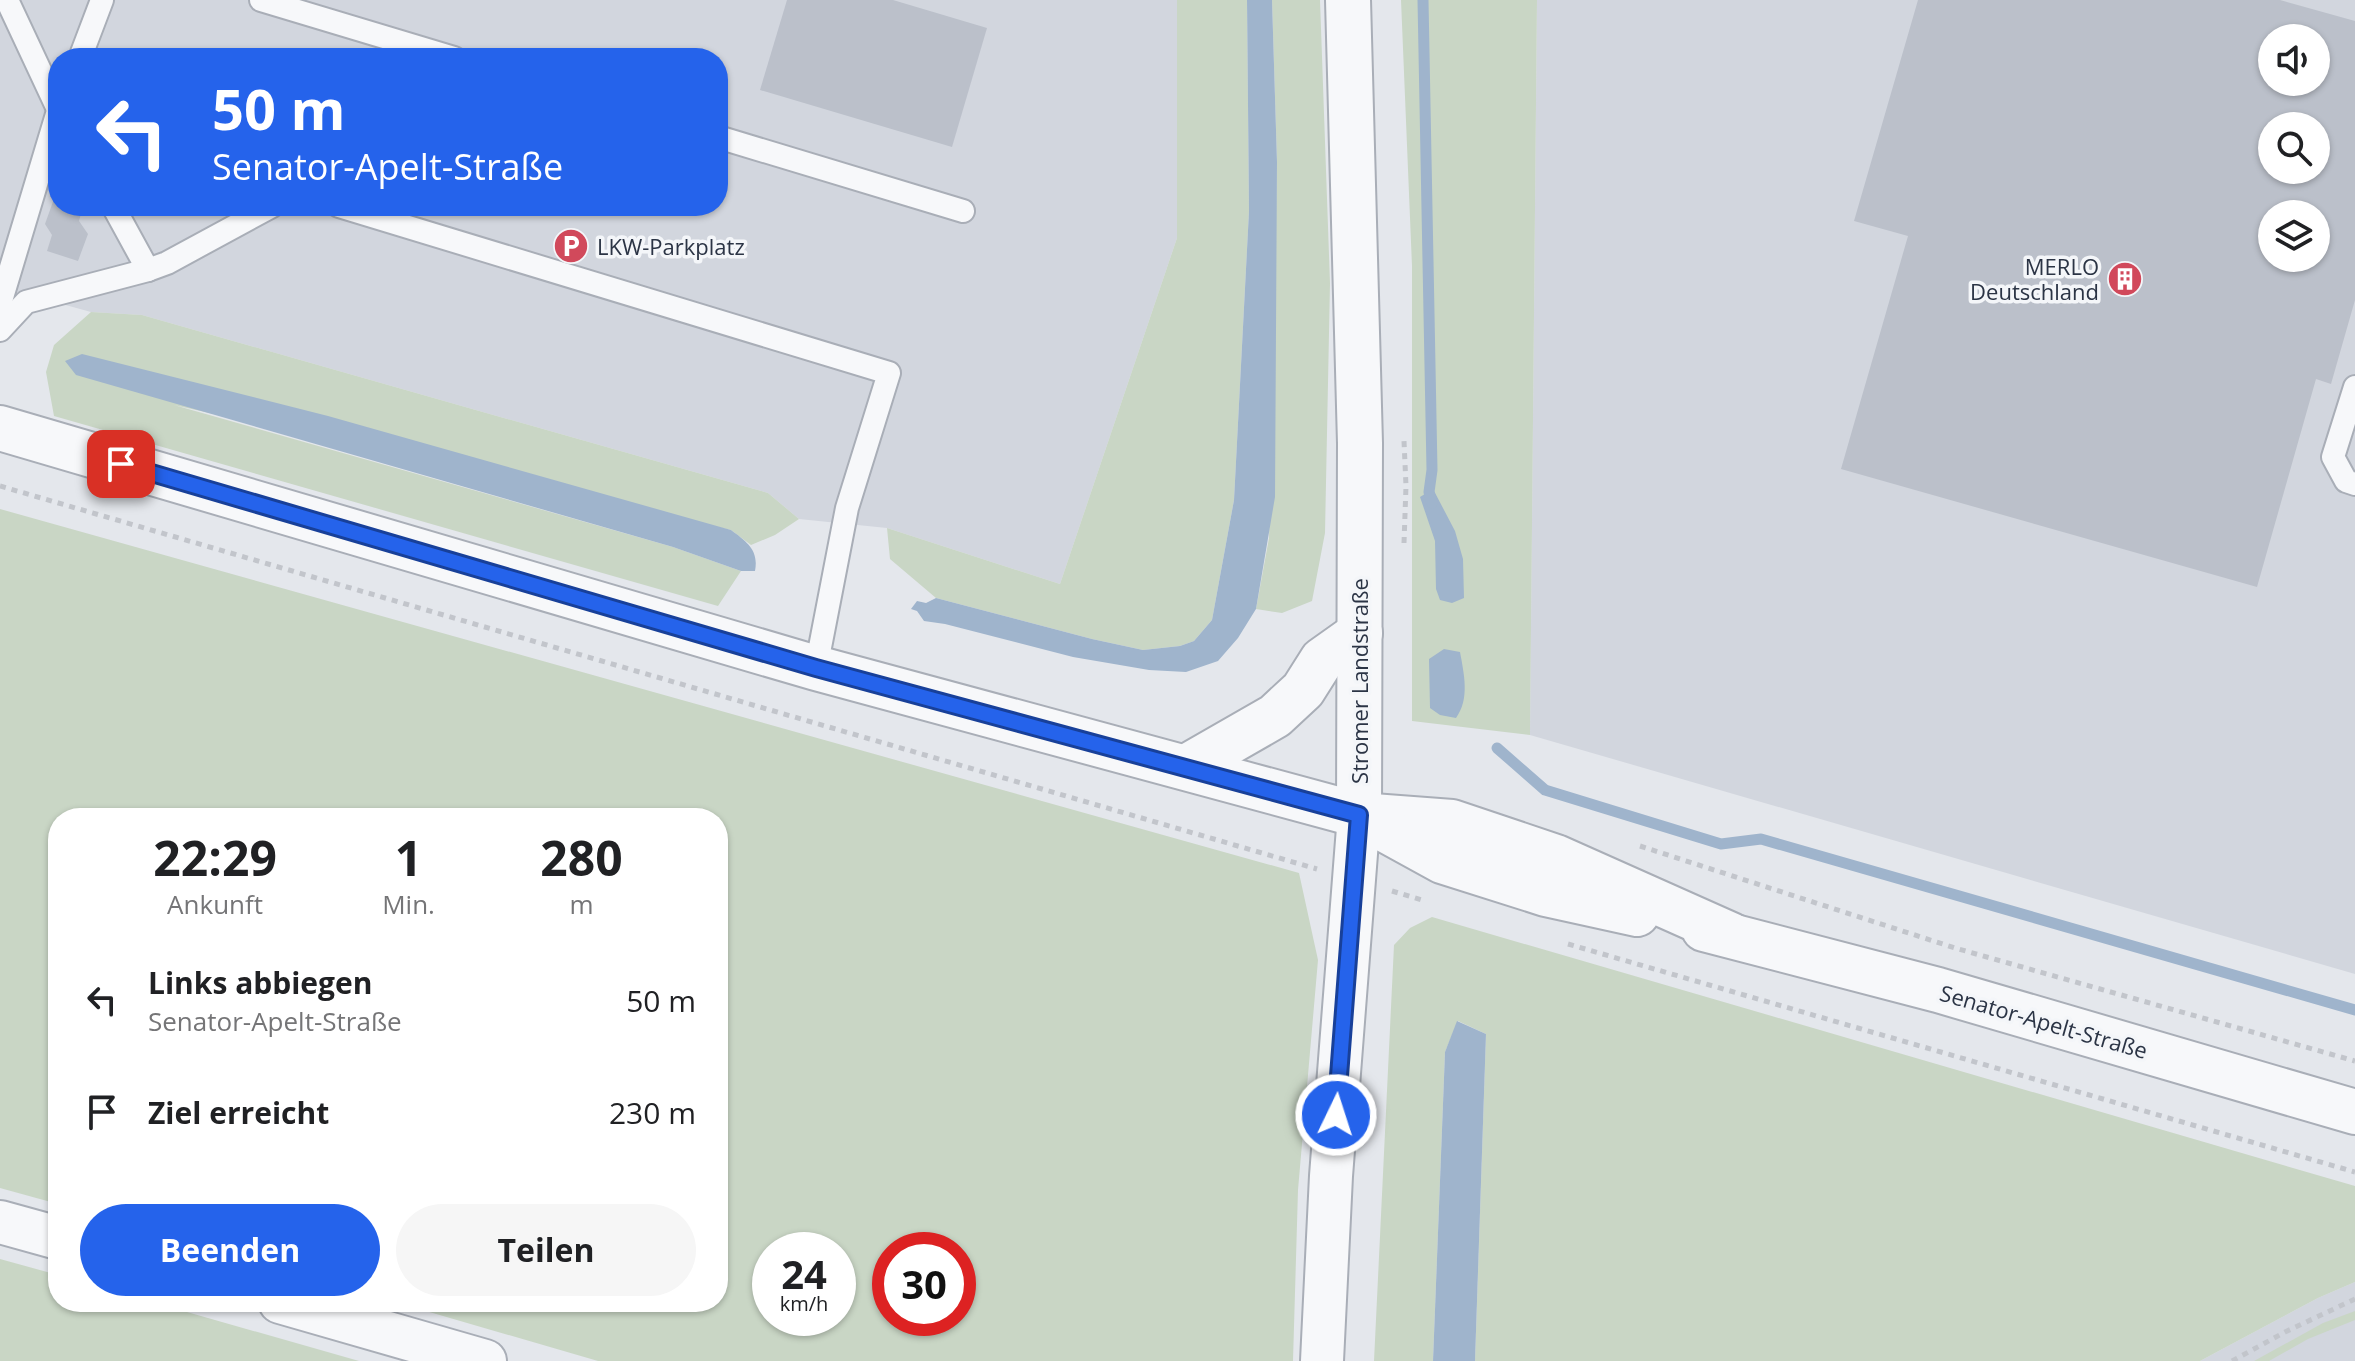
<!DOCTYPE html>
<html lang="de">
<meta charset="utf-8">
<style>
body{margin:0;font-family:"Open Sans",sans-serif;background:#f6f6f6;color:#202124;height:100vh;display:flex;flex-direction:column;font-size:30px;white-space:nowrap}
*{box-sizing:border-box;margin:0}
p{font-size:26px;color:#757577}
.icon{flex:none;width:44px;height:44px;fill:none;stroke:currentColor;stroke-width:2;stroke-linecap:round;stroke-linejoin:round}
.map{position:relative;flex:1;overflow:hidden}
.side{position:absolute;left:48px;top:808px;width:680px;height:504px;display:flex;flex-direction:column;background:#fff;border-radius:32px;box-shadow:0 2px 6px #0004}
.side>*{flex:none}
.banner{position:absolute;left:48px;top:48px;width:680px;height:168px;border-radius:32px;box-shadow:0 2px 6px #0004;background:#2563eb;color:#fff;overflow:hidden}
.tools{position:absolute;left:2258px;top:24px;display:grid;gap:16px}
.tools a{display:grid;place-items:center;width:72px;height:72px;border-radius:50%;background:#fff;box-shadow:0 2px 6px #0004;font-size:40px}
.speed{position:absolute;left:752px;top:1232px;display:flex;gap:16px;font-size:40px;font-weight:700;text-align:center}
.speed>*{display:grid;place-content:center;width:104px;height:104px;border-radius:50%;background:#fff;box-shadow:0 2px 6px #0004;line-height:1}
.speed small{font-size:20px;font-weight:400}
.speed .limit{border:12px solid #d22;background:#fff;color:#111}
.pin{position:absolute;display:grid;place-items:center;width:68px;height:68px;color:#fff;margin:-34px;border-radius:16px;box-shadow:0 4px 12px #0006}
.me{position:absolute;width:88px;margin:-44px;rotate:4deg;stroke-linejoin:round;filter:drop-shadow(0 0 6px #0008)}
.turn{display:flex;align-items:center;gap:28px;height:168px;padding:0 32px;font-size:36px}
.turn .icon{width:104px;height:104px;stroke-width:2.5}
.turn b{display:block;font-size:56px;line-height:68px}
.eta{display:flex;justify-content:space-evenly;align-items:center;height:136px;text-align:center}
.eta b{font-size:48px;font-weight:700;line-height:56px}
.action{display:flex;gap:16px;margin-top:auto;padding:16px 32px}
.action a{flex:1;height:92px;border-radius:48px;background:#2563eb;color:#fff;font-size:32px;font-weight:700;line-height:92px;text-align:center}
.action a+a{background:#f6f6f6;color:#202124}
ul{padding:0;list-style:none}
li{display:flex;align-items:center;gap:24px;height:112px;padding:0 32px}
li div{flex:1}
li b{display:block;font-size:30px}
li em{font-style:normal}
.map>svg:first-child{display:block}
.built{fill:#d2d6de;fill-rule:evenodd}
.green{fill:#c9d6c5;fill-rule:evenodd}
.water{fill:#9fb4cc}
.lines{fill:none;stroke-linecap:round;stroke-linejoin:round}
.stream{stroke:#9fb4cc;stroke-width:11}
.building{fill:#bbc0ca;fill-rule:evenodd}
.service-casing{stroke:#a9aeb7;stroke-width:26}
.minor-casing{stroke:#a9aeb7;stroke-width:46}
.tertiary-casing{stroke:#a9aeb7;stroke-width:48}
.path{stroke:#c2c5cb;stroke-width:5;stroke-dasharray:6 6;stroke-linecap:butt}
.service{stroke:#f7f8fa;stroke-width:22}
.minor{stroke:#f7f8fa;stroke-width:42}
.tertiary{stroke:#f7f8fa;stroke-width:44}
.route-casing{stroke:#184099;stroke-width:20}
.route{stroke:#2563eb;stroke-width:14}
.labels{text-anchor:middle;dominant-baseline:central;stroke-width:7;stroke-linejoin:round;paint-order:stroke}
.poi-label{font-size:22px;fill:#2b3445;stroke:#f4f6f9;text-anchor:start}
.street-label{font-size:22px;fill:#2b3445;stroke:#f4f6f9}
</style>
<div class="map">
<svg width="2355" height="1361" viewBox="0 0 2355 1361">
<rect width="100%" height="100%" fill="#e4e7ec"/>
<!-- built -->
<g class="built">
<path d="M0 0H1177V238L1060 584 887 528 799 519 768 493 142 315 91 312 0 287ZM58 58H718V206H58Z"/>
<path d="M1537 0H2355V974L1530 735ZM2272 38H2316V82H2272ZM2272 126H2316V170H2272ZM2272 214H2316V258H2272Z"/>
<path d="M2355 1282V1361H2200L2318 1298Z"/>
</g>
<!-- green -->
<g class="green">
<path d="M1177 0H1247L1249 211 1234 500 1212 620 1194 641 1180 646 1143 650 1092 639 936 598 890 559 887 528 1060 584 1177 238Z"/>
<path d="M1272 0H1320L1330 283 1325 533 1312 601 1282 613 1256 609 1269 538 1277 162Z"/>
<path d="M1401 0H1537L1530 735 1412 721V266Z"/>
<path d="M91 312 142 315 768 493 799 519 775 535 751 545 731 530 174 405 673 547 741 571 718 606 54 416 46 372 54 345Z"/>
<path d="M0 509 1299 873 1318 960 1298 1190 1293 1361H598L395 1302H718V818H58V1204L0 1188ZM838 1250V1318H770V1250ZM958 1250V1318H890V1250Z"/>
<path d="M1432 917 2355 1186V1282L2318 1298 2200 1361H1475L1486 1034 1458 1021 1445 1052 1433 1361H1374L1394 945 1410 928Z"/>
<path d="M0 1259 58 1275V1302H152L359 1361H0Z"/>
<path d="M2355 1311V1320L2308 1339 2269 1361H2254L2323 1323Z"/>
</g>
<!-- water -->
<g class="water">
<path d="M1247 0H1272L1277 162 1275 497 1256 609 1238 638 1218 661 1186 672 1149 670 1073 657 945 624 924 621 917 611 911 609 917 601 926 603 936 598 1092 639 1143 650 1180 646 1194 641 1212 620 1234 500 1249 211Z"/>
<path d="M82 354 328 416 731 530C747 542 759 550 755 571H741L673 547 76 375 65 361Z"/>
<path d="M1433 489 1455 531 1463 559 1464 598 1452 603 1440 600 1436 589 1435 541 1420 497Z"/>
<path d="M1444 649 1460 652C1464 674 1470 699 1456 718L1440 715 1430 708 1429 659Z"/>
<path d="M1457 1021 1486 1034 1475 1361H1433L1445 1052Z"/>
</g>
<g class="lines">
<!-- stream -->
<g class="stream">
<path d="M1423 0 1432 470 1429 492 1432 503"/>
<path d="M1497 748 1545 790 1721 844 1761 839 2355 1010"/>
</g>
</g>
<!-- building -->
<g class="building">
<path d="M787 0H893L987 28 952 147 760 90Z"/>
<path d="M1918 0H2280L2355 21V300L2331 384 2316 379 2257 587 1841 469 1908 236 1854 221ZM2272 38H2316V82H2272ZM2272 126H2316V170H2272ZM2272 214H2316V258H2272Z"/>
<path d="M55 196 58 197V206H83L79 221 88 234 78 261 47 251 52 235 45 224Z"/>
</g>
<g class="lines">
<!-- service casing -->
<g class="service-casing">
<g id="service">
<path d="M7 0 58 109"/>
<path d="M261 0 454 58"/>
<path d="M80 58 102 0"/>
<path d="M718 137 963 211"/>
<path d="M113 206 148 270"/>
<path d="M339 206 889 373 847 508 816 668"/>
<path d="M0 304 58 111"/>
<path d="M0 330 26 302 148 270 167 263 272 206"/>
<path d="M2355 387 2333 457 2346 481 2355 484"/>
</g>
</g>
<!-- minor casing -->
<g class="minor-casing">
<g id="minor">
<path d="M0 1222 58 1238"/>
<path d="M280 1302 485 1361"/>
<path d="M1322 1361 1331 1176 1359 815"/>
</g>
</g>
<!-- tertiary casing -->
<g class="tertiary-casing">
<g id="tertiary">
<path d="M1348 0 1360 443 1359 815"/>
<path d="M0 428 816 668 1359 815 1452 822 1556 857 1731 935"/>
<path d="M1186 767 1275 716 1303 690 1322 660 1360 633"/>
<path d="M1371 822 1442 861 1546 894 1637 914"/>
<path d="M1704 929 1938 990 2355 1112"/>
</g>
</g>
<!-- path -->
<g class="path">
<path d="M0 486 1317 869"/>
<path d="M1404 543 1406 486 1404 441"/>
<path d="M1640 846 1955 948 2355 1061"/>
<path d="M1392 891 1425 901"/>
<path d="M1568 944 2355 1172"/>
<path d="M2232 1361 2285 1332 2355 1299"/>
</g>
<!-- service -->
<use href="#service" class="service"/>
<!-- minor -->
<use href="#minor" class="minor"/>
<!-- tertiary -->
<use href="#tertiary" class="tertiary"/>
</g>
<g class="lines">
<!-- route casing -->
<g class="route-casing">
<path id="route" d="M121 464 816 668 1359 815 1336 1115"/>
</g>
<!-- route -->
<use href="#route" class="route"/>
</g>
<!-- icons -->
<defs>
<g id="parking-disc" transform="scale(1.8)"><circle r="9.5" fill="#d1495b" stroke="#f4f6f9"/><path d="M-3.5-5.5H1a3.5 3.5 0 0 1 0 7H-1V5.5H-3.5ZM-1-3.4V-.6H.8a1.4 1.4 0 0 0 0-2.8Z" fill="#fff"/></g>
<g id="building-disc" transform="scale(1.8)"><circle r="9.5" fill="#d1495b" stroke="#f4f6f9"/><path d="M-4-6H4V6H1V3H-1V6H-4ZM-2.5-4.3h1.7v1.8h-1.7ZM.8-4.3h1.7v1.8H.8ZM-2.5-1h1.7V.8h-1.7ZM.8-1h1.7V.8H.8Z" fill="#fff"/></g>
</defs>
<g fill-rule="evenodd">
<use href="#parking-disc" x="571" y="246"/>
<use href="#building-disc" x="2125" y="279"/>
</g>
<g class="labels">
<!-- poi labels -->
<g class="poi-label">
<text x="597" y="246">LKW-Parkplatz</text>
<text x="2099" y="266" text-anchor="end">MERLO<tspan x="2099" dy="25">Deutschland</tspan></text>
</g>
<!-- street labels -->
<g class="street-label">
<text transform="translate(1359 681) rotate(-90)">Stromer Landstraße</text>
<text transform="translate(2044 1021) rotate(16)">Senator-Apelt-Straße</text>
</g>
</g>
</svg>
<div class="tools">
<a><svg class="icon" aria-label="sound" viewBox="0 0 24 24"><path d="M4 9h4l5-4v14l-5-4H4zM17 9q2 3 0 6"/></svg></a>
<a><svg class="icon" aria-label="search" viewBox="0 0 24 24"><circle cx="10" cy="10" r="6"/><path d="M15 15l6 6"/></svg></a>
<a><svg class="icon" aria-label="layers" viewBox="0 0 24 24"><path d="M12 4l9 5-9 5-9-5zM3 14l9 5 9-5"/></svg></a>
</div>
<div class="speed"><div>24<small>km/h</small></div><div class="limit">30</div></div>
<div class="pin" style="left:121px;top:464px;background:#d93025"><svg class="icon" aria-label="arrive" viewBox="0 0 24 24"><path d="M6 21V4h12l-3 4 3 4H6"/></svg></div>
<svg class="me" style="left:1336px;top:1115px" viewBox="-20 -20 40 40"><circle r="17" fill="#2563eb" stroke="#fff" stroke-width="3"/><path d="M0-11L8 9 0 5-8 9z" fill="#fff"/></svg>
<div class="banner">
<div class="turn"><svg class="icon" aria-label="left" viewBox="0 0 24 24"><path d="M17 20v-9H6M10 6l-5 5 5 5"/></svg><div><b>50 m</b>Senator-Apelt-Straße</div></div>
</div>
<section class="side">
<div class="eta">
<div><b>22:29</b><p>Ankunft</p></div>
<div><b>1</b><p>Min.</p></div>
<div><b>280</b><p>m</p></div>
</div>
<ul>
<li><svg class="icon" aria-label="left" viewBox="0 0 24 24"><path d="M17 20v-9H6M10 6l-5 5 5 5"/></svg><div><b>Links abbiegen</b><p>Senator-Apelt-Straße</p></div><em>50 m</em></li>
<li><svg class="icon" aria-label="arrive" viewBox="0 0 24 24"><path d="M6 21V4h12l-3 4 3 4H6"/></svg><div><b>Ziel erreicht</b></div><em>230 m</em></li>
</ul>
<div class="action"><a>Beenden</a><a>Teilen</a></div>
</section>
</div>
